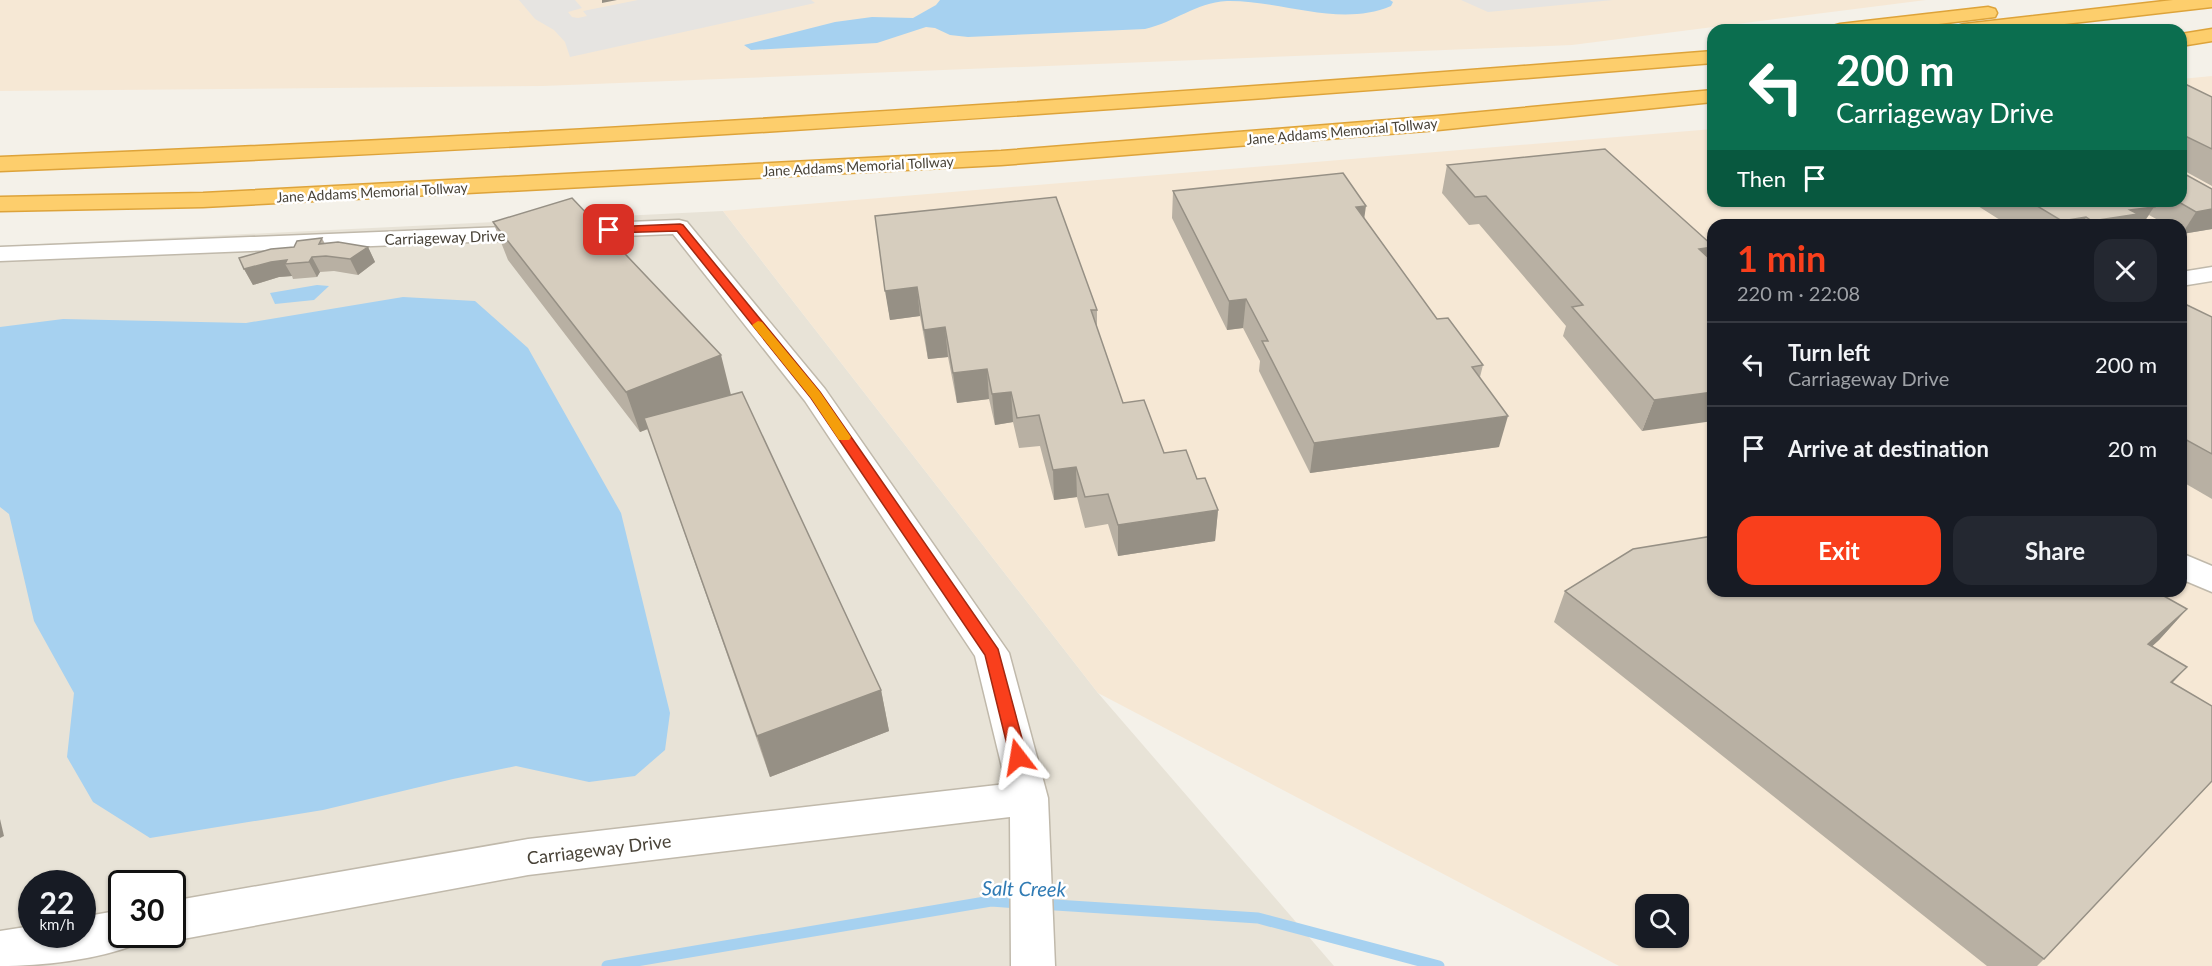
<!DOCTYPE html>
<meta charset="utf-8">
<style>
body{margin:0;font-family:Lato,sans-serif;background:#242831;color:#f1f3f6;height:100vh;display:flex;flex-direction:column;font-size:22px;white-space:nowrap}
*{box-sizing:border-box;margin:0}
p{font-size:20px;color:#9ea1a6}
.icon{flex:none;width:33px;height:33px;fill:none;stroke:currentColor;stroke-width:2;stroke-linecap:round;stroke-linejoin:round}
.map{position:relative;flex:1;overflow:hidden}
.panel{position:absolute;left:1707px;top:219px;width:480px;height:378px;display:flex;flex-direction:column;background:#171b24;border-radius:18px;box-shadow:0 2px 4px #0004}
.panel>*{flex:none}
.banner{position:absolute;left:1707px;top:24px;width:480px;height:183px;border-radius:18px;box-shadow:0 2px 4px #0004;background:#0b6e4f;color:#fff;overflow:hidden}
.fabs{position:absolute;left:1635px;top:894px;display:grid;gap:12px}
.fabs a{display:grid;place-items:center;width:54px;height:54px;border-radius:12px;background:#171b24;box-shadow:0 2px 4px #0004;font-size:30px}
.speed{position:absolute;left:18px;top:870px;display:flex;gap:12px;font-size:30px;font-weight:700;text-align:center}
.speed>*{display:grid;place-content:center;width:78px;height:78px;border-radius:50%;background:#171b24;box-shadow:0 2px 4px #0004;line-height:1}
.speed small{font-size:15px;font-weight:400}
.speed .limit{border:3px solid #111;border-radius:9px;background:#fff;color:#111}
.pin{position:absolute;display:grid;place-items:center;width:51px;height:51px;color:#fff;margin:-26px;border-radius:12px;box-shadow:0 3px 9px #0006}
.me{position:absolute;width:66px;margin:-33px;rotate:346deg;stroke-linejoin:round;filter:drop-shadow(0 0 4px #0008)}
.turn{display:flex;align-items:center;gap:21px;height:126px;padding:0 30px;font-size:27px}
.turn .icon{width:78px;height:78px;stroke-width:2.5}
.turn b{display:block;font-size:42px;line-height:51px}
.then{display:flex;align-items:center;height:57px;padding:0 30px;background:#0003;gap:12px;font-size:22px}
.round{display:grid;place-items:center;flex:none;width:63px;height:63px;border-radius:18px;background:#242831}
.summary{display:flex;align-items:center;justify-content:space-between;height:102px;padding:0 30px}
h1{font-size:36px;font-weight:700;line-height:45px;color:#f93f1c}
.cta{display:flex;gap:12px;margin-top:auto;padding:12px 30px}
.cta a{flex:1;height:69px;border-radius:18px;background:#f93f1c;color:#fff;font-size:24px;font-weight:700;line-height:69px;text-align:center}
.cta a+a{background:#242831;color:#f1f3f6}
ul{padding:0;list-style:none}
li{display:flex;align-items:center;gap:18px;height:84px;padding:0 30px;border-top:2px solid #363941}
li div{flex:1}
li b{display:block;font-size:22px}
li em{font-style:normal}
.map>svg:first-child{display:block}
.residential{fill:#e8e3d7;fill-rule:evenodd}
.commercial{fill:#f6e8d5;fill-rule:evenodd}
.parking{fill:#e6e4e1}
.water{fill:#a6d1f0}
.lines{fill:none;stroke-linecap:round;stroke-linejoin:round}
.stream{stroke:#a6d1f0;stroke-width:11}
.minor-casing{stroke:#c0b9ab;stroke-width:3}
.motorway-casing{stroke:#dda33a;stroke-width:3}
.minor{fill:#fff;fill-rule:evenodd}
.motorway{fill:#fdce6c;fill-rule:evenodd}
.wall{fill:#b8b0a3}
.shaded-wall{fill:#969085}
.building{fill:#d6cdbe;stroke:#969085;stroke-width:1.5}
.route{fill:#f93f1c;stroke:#a22912;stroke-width:1.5}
.slow{fill:#f59e0b}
.labels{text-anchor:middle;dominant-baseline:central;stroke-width:5;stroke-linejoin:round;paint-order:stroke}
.far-street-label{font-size:14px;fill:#484237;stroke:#fff}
.street-label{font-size:15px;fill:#484237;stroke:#fff}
.near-street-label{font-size:18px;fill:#484237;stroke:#fff}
.near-water-label{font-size:20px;font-style:italic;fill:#307bb4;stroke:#fff}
</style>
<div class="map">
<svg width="2212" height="966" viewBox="0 0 2212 966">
<rect width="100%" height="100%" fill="#f4f1e9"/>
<!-- residential -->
<path class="residential" d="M723 211 1098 693 1334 966H0V246ZM32 884H82V934H32ZM122 884H172V934H122Z"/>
<!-- commercial -->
<g class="commercial">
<path d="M0 0H1926L1572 45 543 86 0 91Z"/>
<path d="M2212 76V966H1619L1098 693 723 211 1713 129V201H2181V79ZM1713 225H2181V591H1713ZM1646 904H1678V938H1646Z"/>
</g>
<!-- parking -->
<g class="parking">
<path d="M519 0H575L582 8 568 12 572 17 578 18 587 16 583 11 638 0H811L815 3 570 57 565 42 554 30 535 19Z"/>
<path d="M1461 0H1613L1488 12Z"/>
</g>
<!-- water -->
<g class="water">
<path d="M940 0H1390L1393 2 1391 6C1339 28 1281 0 1227 1 1194 3 1176 22 1145 29L968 37 950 35 935 28 926 27 877 43 751 50 744 45 835 22 872 17 913 18 936 5Z"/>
<path d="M317 285 329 286 314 300 275 304 270 293Z"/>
<path d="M403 297 475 301 528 348 621 513 670 713 665 750 635 776 589 782 516 766 453 779 323 810 150 838 93 802 67 757 74 693 34 621 9 514 0 507V327L63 319 246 323Z"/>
</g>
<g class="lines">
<!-- stream -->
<g class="stream">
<path d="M1040 904 1258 918 1439 966"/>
<path d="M607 966 991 901 1020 903"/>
</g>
<!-- minor casing -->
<g class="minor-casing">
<g id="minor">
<path d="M679 220 687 222 825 389 1009 653 1048 798 1055 966H1011L1010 817 528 875 172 941 157 935 172 934V901L528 839 1006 784 975 656 805 401 673 234 0 261V247Z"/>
<path d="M2212 267V281L2181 286V272Z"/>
<path d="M2181 553 2212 566V592L2181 579Z"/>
<path d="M122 910V934H141L137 944C96 960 43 966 0 966V931L32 926V934H82V917Z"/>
</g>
</g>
<!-- motorway casing -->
<g class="motorway-casing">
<g id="motorway">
<path d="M2173 0H2212V7L2013 30H1954L1957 26 1964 24Z"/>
<path d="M1988 7 1995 9 1997 13 1995 17 1890 30H1830L1833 26 1840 24Z"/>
<path d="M2212 29V41L2181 46V34Z"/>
<path d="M1713 51V63C1143 110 572 148 0 171V157C572 135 1143 97 1713 51Z"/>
<path d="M1713 90V102L1438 130 1001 165 203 207 0 211V197L203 193 1001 151 1438 116Z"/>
</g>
</g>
<!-- minor -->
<use href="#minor" class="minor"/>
<!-- motorway -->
<use href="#motorway" class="motorway"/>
</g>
<!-- wall -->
<g class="wall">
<path d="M2181 82 2212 97V186L2181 169Z"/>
<path d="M1447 165 1713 249 1642 431 1563 336 1566 326 1479 224 1469 225 1442 193Z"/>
<path d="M2212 189V229L2182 234 2181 225H2167L2149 215 2142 225H2008L1970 201H2181Z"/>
<path d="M1173 191 1364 218 1437 319 1483 365 1480 377 1499 447 1310 473 1259 371 1260 361 1243 328 1227 330 1172 218Z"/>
<path d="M875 216 1097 310V329L1123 403 1164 453 1197 479 1218 510 1215 541 1118 556 1108 524 1085 528 1077 497 1054 500 1040 446 1019 448 1013 422 995 425 989 399 957 403 948 357 928 359 920 316 890 320Z"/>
<path d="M493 222 731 395 881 690 889 731 770 777 648 429 640 432 508 260Z"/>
<path d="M322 238 325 244 368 247 375 262 358 275 334 271 320 272 317 277 293 279 292 276 279 277 253 285 244 269 294 247Z"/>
<path d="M2181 308 2212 317V499L2181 481Z"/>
<path d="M1565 591 2187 609 2159 640 2152 646 2187 667 2172 683 2044 959 2037 966H1987L1554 622Z"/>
</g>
<!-- shaded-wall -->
<g class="shaded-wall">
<path d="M602 0H617L602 3Z"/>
<path d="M1793 201H1818L1791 205Z"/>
<path d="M1366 206 1362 234 1356 207Z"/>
<path d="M2154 207 2142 225H2089L2092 221 2130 210Z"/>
<path d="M2212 209V229L2182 234 2196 212Z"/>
<path d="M2086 217 2082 225H2059L2062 221Z"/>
<path d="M368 247 375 262 358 275 350 259Z"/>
<path d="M1713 247V249L1703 276 1699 249Z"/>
<path d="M312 257 320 272 317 277 309 262Z"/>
<path d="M287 260 285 264 292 276 279 277 253 285 244 269 271 262Z"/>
<path d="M917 287 920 316 890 320 885 291Z"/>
<path d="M1246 299 1243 328 1227 330 1229 301Z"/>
<path d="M945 327 948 357 928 359 924 330Z"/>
<path d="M721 355 731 395 640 432 626 392Z"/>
<path d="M987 369 989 399 957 403 953 373Z"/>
<path d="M1011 392 1013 422 995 425 992 394Z"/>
<path d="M1713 392V421L1642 431 1654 400Z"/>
<path d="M1508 416 1499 447 1310 473 1314 443Z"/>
<path d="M1076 467 1077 497 1054 500 1053 470Z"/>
<path d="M1218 510 1215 541 1118 556V525Z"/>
<path d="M2187 609 2159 640 2121 675 2148 644Z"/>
<path d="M2187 667 2158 698 2171 682Z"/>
<path d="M881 690 889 731 770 777 757 736Z"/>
<path d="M0 819 4 836 0 838Z"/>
</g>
<!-- building -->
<g class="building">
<path d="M2181 82 2212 97V149L2181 134Z"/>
<path d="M1605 149 1713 246V247L1699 249 1713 262V392L1654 400 1572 307 1583 305 1486 196 1475 197 1447 165Z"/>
<path d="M2181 172 2212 189V209L2196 212 2177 201H2181Z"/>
<path d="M1343 173 1366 206 1356 207 1437 319 1448 318 1483 365 1472 367 1508 416 1314 443 1262 341H1268L1246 299 1229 301 1173 191Z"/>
<path d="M1056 197 1097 310H1091L1123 403 1144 400 1164 453 1186 450 1197 479 1205 478 1218 510 1118 525 1108 494 1085 497 1076 467 1053 470 1039 415 1017 418 1011 392 992 394 987 369 953 373 945 327 924 330 917 287 885 291 875 216Z"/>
<path d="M572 198 721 355 626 392 493 222Z"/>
<path d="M2029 201H2144L2154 207 2130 210 2138 214 2092 221 2086 217 2062 221Z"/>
<path d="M322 238 319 244 338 242 368 247 350 259 326 256 312 257 309 262 285 264 287 260 271 262 244 269 239 258 271 249 294 247 297 241Z"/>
<path d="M2187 305 2212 317V454L2181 437V308Z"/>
<path d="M742 392 881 690 757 736 644 418Z"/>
<path d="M1713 536V591H2155L2187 609 2148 644 2187 667 2171 682 2212 706V781L2044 959 1565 591 1633 549Z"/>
</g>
<!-- route -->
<path class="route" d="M680 224 683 225 820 392 998 649 1027 757 1024 762 1018 764 1012 762 1010 757 985 655 811 398 677 231 609 233 604 230 609 227Z"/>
<!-- slow -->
<path class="slow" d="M758 321 762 322 820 392 851 437 849 440H839L811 398 752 325Z"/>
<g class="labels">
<!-- far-street labels -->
<g class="far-street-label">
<text transform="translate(1342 131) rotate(-5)">Jane Addams Memorial Tollway</text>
<text transform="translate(858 166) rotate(-3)">Jane Addams Memorial Tollway</text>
<text transform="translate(372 192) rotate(-3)">Jane Addams Memorial Tollway</text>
</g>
<!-- street labels -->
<g class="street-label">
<text transform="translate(445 237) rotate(-2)">Carriageway Drive</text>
</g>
<!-- near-street labels -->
<g class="near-street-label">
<text transform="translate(599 849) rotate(-7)">Carriageway Drive</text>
</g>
<!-- near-water labels -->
<g class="near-water-label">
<text transform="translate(1024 888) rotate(1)">Salt Creek</text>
</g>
</g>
</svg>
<div class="fabs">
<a><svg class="icon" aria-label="search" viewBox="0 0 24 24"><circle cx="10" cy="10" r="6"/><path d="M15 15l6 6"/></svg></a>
</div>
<div class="speed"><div>22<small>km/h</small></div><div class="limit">30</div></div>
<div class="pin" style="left:609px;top:230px;background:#d93025"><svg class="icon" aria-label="arrive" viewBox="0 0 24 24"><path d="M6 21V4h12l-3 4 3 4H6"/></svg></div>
<svg class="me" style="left:1018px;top:757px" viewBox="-20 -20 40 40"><path d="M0-17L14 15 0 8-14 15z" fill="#f93f1c" stroke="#fff" stroke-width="4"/></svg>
<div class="banner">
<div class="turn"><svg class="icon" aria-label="left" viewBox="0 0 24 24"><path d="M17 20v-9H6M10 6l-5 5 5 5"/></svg><div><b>200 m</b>Carriageway Drive</div></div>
<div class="then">Then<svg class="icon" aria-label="arrive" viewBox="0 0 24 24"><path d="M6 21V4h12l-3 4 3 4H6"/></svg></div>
</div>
<section class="panel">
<div class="summary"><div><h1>1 min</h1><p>220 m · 22:08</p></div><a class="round"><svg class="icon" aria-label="close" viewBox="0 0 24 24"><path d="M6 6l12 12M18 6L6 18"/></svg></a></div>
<ul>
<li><svg class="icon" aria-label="left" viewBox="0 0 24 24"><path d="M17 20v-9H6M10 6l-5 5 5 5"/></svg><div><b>Turn left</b><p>Carriageway Drive</p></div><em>200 m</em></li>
<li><svg class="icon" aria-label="arrive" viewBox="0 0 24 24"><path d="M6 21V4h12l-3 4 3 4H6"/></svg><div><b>Arrive at destination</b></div><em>20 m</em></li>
</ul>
<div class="cta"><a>Exit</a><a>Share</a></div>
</section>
</div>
